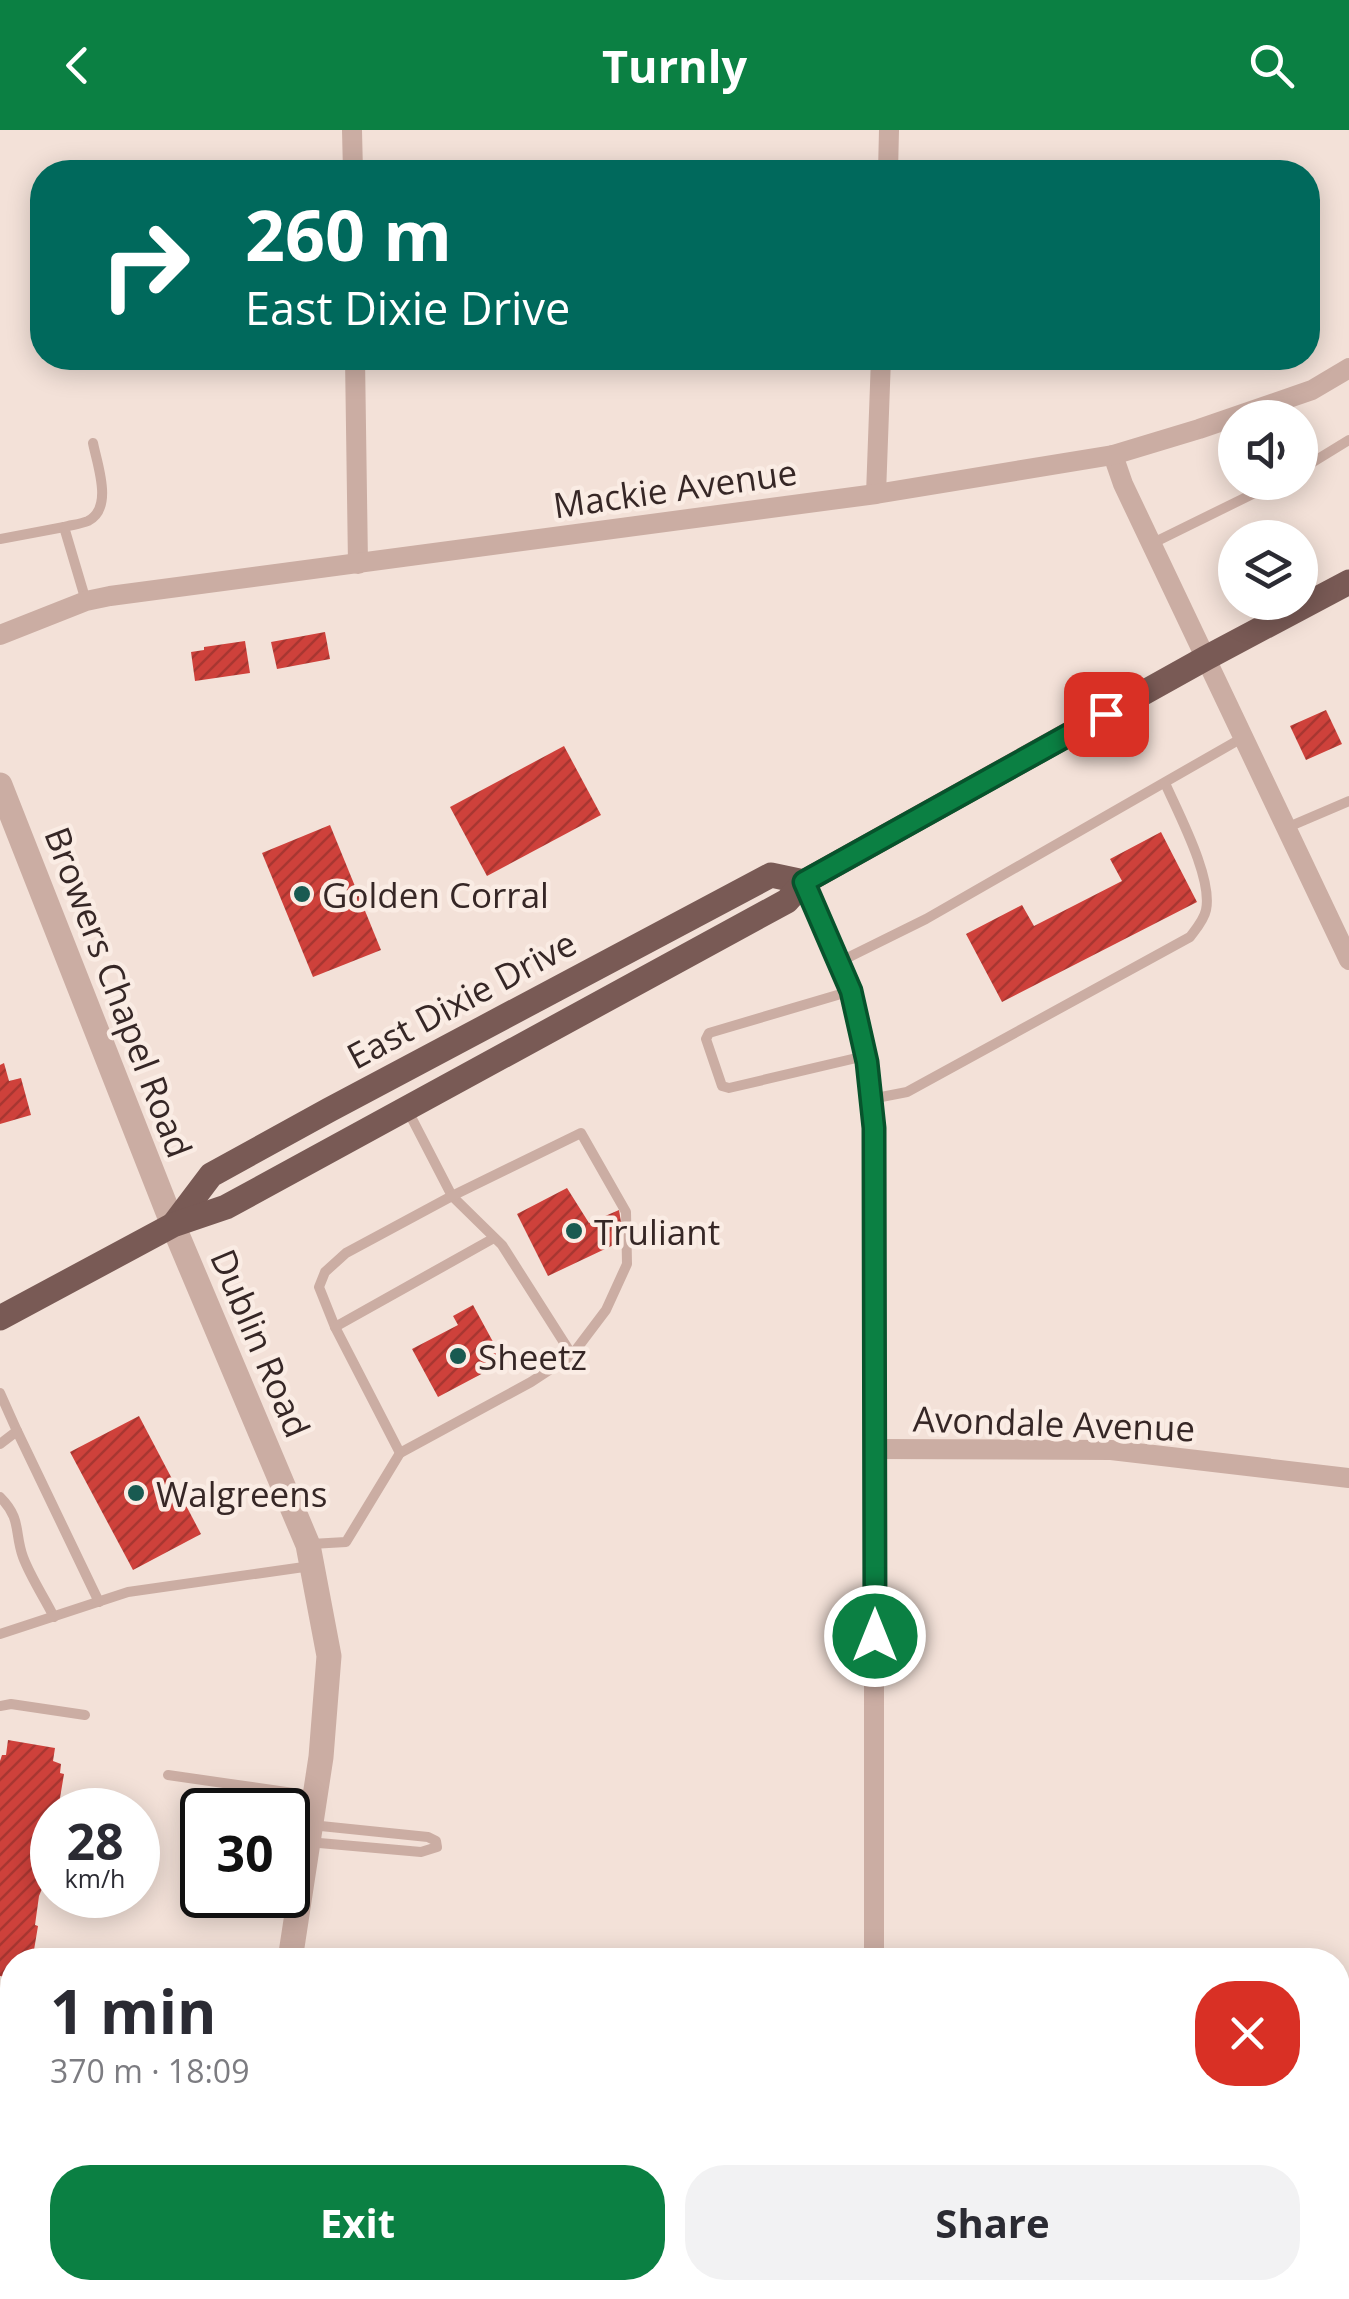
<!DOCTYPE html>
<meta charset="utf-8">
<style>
body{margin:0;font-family:"Open Sans",sans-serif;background:#f2f2f3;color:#2b2b33;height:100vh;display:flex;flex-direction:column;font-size:38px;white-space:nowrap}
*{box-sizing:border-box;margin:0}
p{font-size:32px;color:#7c7c81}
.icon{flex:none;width:55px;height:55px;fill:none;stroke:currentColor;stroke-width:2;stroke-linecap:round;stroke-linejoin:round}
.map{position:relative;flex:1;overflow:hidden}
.drawer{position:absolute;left:0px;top:1818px;width:1350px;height:352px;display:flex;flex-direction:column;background:#fff;border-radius:40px 40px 0 0;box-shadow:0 5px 25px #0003}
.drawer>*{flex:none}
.hud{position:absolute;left:30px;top:30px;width:1290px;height:210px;border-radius:40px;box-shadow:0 5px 25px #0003;background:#00695c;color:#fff;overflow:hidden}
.tools{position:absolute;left:1218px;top:270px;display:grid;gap:20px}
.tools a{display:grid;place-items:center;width:100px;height:100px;border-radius:50%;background:#fff;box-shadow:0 5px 25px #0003;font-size:50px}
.speed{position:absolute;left:30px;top:1658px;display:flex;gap:20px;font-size:50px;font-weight:700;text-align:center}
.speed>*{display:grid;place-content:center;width:130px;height:130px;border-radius:50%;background:#fff;box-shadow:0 5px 25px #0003;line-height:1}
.speed small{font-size:25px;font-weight:400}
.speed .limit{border:5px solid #111;border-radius:15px;background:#fff;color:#111}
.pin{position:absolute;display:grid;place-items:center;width:85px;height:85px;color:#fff;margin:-42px;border-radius:20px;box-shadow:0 5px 15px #0006}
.me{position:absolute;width:110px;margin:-55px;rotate:0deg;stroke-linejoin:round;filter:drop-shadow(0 0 8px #0008)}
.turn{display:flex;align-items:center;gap:35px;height:210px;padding:0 50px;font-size:45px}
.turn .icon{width:130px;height:130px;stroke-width:2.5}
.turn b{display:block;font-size:70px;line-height:85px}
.round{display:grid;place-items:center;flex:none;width:105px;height:105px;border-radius:40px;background:#f2f2f3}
.headline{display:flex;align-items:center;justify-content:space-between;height:170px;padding:0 50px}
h1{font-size:60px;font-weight:700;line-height:75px}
.cta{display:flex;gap:20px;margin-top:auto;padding:20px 50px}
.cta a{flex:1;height:115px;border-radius:40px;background:#0b8043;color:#fff;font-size:40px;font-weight:700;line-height:115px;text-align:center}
.cta a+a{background:#f2f2f3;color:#2b2b33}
header{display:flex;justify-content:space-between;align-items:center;height:130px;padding:0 50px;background:#0b8043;color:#fff;font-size:45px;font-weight:700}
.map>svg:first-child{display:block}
.building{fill:url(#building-hatch)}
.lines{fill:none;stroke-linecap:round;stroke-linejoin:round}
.service{stroke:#cbada3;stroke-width:10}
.minor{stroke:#cbada3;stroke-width:20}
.tertiary{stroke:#cbada3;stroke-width:25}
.primary{stroke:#795a55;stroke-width:25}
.route-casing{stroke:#07532c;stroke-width:25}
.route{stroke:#0b8043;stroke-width:18}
.poi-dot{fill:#195a51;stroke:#faece4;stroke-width:4}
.labels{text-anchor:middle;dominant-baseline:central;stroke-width:9;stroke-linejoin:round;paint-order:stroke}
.street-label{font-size:35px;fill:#362726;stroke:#faece4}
.poi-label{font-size:35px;fill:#362726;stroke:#faece4;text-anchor:start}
</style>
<header><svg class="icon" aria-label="back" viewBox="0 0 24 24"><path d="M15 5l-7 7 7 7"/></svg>Turnly<svg class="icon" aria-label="search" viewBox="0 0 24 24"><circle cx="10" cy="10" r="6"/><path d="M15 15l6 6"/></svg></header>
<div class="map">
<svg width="1349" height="2169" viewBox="0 0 1349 2169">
<defs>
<pattern id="building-hatch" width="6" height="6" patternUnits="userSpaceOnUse" patternTransform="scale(2.5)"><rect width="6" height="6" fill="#ce413b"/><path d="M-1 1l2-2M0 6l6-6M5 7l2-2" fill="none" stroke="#a83631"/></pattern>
</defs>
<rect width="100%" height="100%" fill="#f3e1d8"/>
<!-- building -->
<g class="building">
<path d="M325 502 330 529 277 539 271 512Z"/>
<path d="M245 511 250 543 195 551 191 522 204 520V517Z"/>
<path d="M1326 580 1342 614 1306 630 1290 596Z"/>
<path d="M564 616 601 685 487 746 450 677Z"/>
<path d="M330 695 381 820 313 847 262 723Z"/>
<path d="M1161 702 1197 772 1002 872 966 804 1022 775 1034 796 1122 751 1110 729Z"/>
<path d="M4 933 9 951 21 948 31 985 0 994V935Z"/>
<path d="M567 1058 589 1093 619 1080 624 1110 548 1146 517 1084Z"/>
<path d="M473 1175 504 1232 438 1267 412 1219 458 1195 453 1186Z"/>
<path d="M139 1286 201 1404 133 1440 70 1322Z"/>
<path d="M8 1610 55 1618 53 1631 61 1634 60 1643 64 1644 58 1680H52V1707L44 1754 39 1766 35 1795 38 1796 33 1826H27V1830H12V1848L0 1846V1631L2 1625H6Z"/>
</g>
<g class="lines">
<!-- service -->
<g class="service">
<path d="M1300 340 1349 310"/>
<path d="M0 409 64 397"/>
<path d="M1151 414 1277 352"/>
<path d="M86 471 64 397C71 395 81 394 88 391 114 378 97 334 93 313"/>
<path d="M1286 698 1349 671"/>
<path d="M839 832 926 789 1242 608"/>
<path d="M851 861 709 903 706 909 722 956 729 958 865 926"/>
<path d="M871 969 907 962 1190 807C1196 799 1204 790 1206 780 1213 748 1178 683 1165 653"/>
<path d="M408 981 452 1066 502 1115 572 1225"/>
<path d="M581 1003 626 1082 627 1134 606 1180 572 1225 531 1252 400 1323 335 1197 319 1157 325 1142 346 1123 452 1066Z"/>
<path d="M335 1197 494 1108"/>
<path d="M0 1263 17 1301 0 1314"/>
<path d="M17 1301 99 1472"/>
<path d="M0 1367C22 1389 14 1402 23 1427 31 1448 44 1467 54 1487"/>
<path d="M311 1414 346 1412 400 1323"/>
<path d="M0 1504 128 1462 311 1436"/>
<path d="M0 1576 11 1574 85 1585"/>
<path d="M168 1645 314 1666"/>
<path d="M308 1712 421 1722 437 1717 436 1711 428 1707 311 1695"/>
<path d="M0 1884H5"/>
<path d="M0 2058 3 2068 0 2102"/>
</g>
<!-- minor -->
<g class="minor">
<path d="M352 0 353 42"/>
<path d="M888 42 889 0"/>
<path d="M355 228 358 434"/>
<path d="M1113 325 1123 354 1349 830"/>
<path d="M876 364 881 228"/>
<path d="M0 505 86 471 110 466 876 364 1113 325 1199 299 1312 260 1349 238"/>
<path d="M804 752 851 861 867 932 874 998V1830"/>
<path d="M875 1319 1111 1320 1349 1348"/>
<path d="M1338 2032 1349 2025"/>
<path d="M1307 2158 1314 2169"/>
<path d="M873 2169V2158"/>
<path d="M1120 2169 1138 2158"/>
</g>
<!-- tertiary -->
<g class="tertiary">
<path d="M0 655 173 1095 308 1415 329 1526 321 1627 290 1830"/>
<path d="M261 2169 262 2158"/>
</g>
<!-- primary -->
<g class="primary">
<path d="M174 1094 211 1045 329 980 771 745 804 752"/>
<path d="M0 1188 173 1095 226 1077 787 771 804 752 1206 528 1349 452"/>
</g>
</g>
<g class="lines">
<!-- route casing -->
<g class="route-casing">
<path id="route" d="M875 1506 874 998 867 932 851 861 804 752 1106 584"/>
</g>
<!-- route -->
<use href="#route" class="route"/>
</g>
<!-- markers -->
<g class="poi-dot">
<circle cx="302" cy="764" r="10"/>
<circle cx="574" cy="1101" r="10"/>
<circle cx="458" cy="1226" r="10"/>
<circle cx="136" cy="1363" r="10"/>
</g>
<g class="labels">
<!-- street labels -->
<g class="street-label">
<text transform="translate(675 358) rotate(-8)">Mackie Avenue</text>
<text transform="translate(119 862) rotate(69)">Browers Chapel Road</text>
<text transform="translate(461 869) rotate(-28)">East Dixie Drive</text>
<text transform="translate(261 1213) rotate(67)">Dublin Road</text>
<text transform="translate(1054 1293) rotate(2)">Avondale Avenue</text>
</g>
<!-- poi labels -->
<g class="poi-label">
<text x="322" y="764">Golden Corral</text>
<text x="594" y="1101">Truliant</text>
<text x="478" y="1226">Sheetz</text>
<text x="156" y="1363">Walgreens</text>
</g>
</g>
</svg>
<div class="tools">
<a><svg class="icon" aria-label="sound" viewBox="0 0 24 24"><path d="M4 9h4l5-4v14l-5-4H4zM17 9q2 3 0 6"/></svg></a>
<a><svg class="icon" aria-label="layers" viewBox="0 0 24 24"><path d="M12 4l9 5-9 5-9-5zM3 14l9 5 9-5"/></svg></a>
</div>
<div class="speed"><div>28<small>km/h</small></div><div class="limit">30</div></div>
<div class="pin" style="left:1106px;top:584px;background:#d93025"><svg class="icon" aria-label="arrive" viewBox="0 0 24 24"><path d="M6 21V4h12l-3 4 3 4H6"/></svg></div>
<svg class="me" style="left:875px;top:1506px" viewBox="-20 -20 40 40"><circle r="17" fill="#0b8043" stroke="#fff" stroke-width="3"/><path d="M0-11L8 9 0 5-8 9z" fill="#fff"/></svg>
<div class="hud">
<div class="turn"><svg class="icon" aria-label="right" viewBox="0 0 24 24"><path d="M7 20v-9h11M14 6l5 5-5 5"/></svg><div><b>260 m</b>East Dixie Drive</div></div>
</div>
<section class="drawer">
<div class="headline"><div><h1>1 min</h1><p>370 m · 18:09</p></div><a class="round" style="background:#d93025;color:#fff"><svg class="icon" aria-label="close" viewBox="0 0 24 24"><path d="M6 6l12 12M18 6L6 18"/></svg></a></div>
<div class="cta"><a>Exit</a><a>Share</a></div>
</section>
</div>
